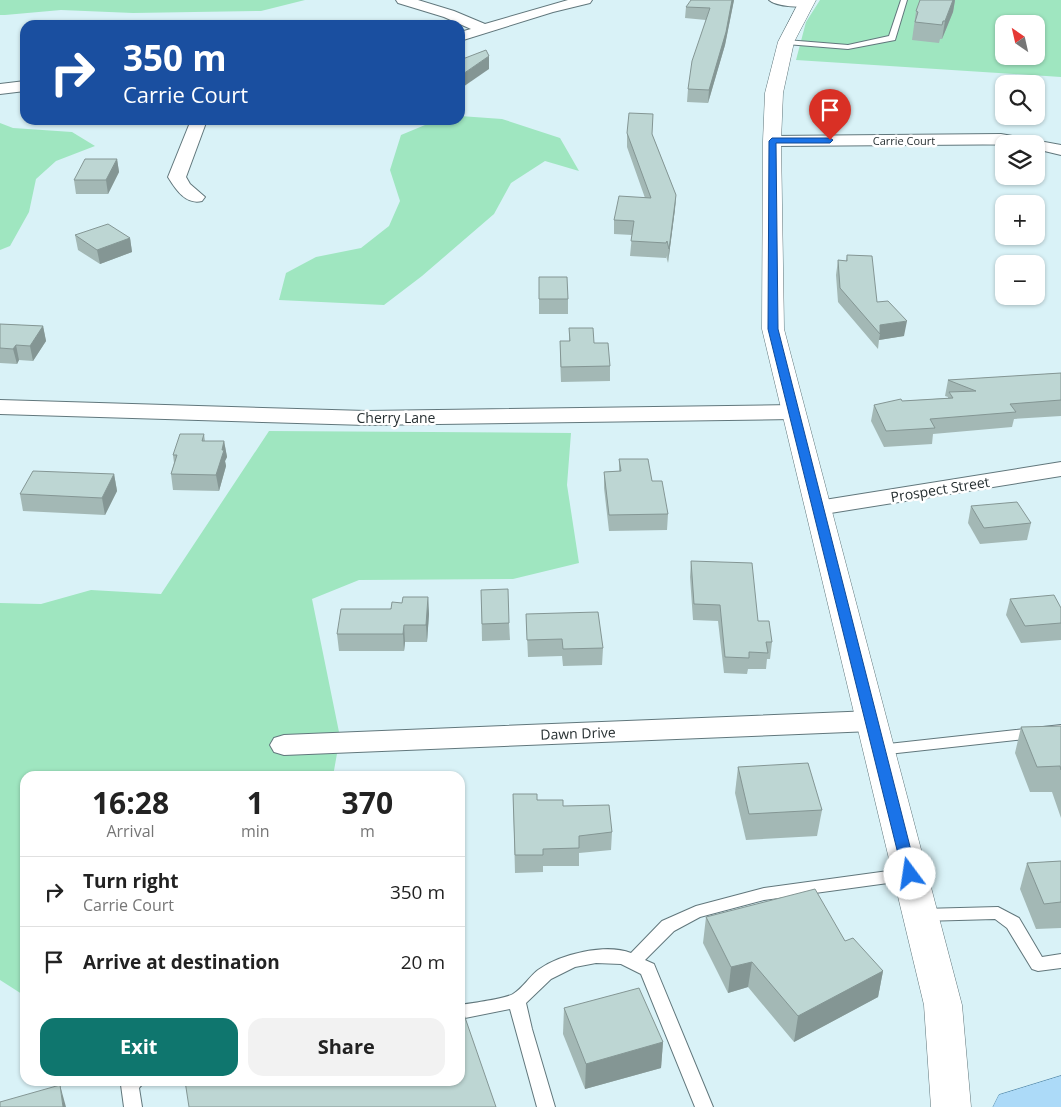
<!DOCTYPE html>
<meta charset="utf-8">
<style>
body{margin:0;font-family:"Open Sans",sans-serif;background:#f2f2f2;color:#222;height:100vh;display:flex;flex-direction:column;font-size:19px;white-space:nowrap}
*{box-sizing:border-box;margin:0}
p{font-size:16px;color:#767676}
.icon{flex:none;width:28px;height:28px;fill:none;stroke:currentColor;stroke-width:2;stroke-linecap:round;stroke-linejoin:round}
.map{position:relative;flex:1;overflow:hidden}
.drawer{position:absolute;left:20px;top:771px;width:445px;height:315px;display:flex;flex-direction:column;background:#fff;border-radius:15px;box-shadow:0 1px 4px #0004}
.drawer>*{flex:none}
.hud{position:absolute;left:20px;top:20px;width:445px;height:105px;border-radius:15px;box-shadow:0 1px 4px #0004;background:#1a4fa0;color:#fff;overflow:hidden}
.needle{width:32px;rotate:326deg}
.tools{position:absolute;left:995px;top:15px;display:grid;gap:10px}
.tools a{display:grid;place-items:center;width:50px;height:50px;border-radius:10px;background:#fff;box-shadow:0 1px 4px #0004;font-size:25px}
.pin{position:absolute;display:grid;place-items:center;width:42px;height:42px;color:#fff;margin:-51px -21px;border-radius:50% 50% 50% 0;rotate:-45deg;box-shadow:0 0 5px #0007}
.pin .icon{rotate:45deg}
.me{position:absolute;width:55px;margin:-28px;rotate:346deg;stroke-linejoin:round;filter:drop-shadow(0 0 4px #0008)}
.turn{display:flex;align-items:center;gap:18px;height:105px;padding:0 20px;font-size:22px}
.turn .icon{width:65px;height:65px;stroke-width:2.5}
.turn b{display:block;font-size:35px;line-height:42px}
.eta{display:flex;justify-content:space-evenly;align-items:center;height:85px;text-align:center}
.eta b{font-size:30px;font-weight:700;line-height:35px}
.primary-button{display:flex;gap:10px;margin-top:auto;padding:10px 20px}
.primary-button a{flex:1;height:58px;border-radius:15px;background:#0f766e;color:#fff;font-size:20px;font-weight:700;line-height:58px;text-align:center}
.primary-button a+a{background:#f2f2f2;color:#222}
ul{padding:0;list-style:none}
li{display:flex;align-items:center;gap:15px;height:70px;padding:0 20px;border-top:1px solid #e0e0e0}
li div{flex:1}
li b{display:block;font-size:19px}
li em{font-style:normal}
.map>svg:first-child{display:block}
.green{fill:#9fe6c0;fill-rule:evenodd}
.lines{fill:none;stroke-linecap:round;stroke-linejoin:round}
.service-casing{stroke:#61777c;stroke-width:2}
.minor-casing{stroke:#61777c;stroke-width:2}
.secondary-casing{stroke:#61777c;stroke-width:1}
.primary-casing{stroke:#598fb0;stroke-width:1}
.service{fill:#fff;fill-rule:evenodd}
.minor{fill:#fff;fill-rule:evenodd}
.secondary{fill:#fff;fill-rule:evenodd}
.primary{fill:#acdaf8;fill-rule:evenodd}
.wall{fill:#a3b8b5}
.shaded-wall{fill:#849694}
.building{fill:#bdd6d3;stroke:#849694}
.route{fill:#1a73e8;stroke:#114b97}
.labels{text-anchor:middle;dominant-baseline:central;stroke-width:5;stroke-linejoin:round;paint-order:stroke}
.far-street-label{font-size:11px;fill:#273032;stroke:#fff}
.street-label{font-size:14px;fill:#273032;stroke:#fff}
</style>
<div class="map">
<svg width="1061" height="1107" viewBox="0 0 1061 1107">
<rect width="100%" height="100%" fill="#d9f2f7"/>
<!-- green -->
<g class="green">
<path d="M0 0H305L261 11 133 13 61 10 5 15H0Z"/>
<path d="M820 0H1061V77L796 60 806 22ZM1004 24H1036V56H1004Z"/>
<path d="M460 116 502 119 560 138 579 171 545 161 511 183 494 214 422 276 384 305 279 300 286 273 316 257 361 248 389 226 400 201 390 170 401 135 437 120H460Z"/>
<path d="M0 123 13 128 72 132 95 146 56 161 36 179 29 212 10 246 0 250Z"/>
<path d="M269 431 571 433 567 485 579 563 513 579 359 580 312 599 340 737 333 776H25V996L0 980V603L41 604 91 590 161 594Z"/>
</g>
<g class="lines">
<!-- service casing -->
<g class="service-casing">
<g id="service">
<path d="M901 0H907L895 40 848 49 786 44 782 42 786 40 848 45 889 36Z"/>
<path d="M1061 725V735L879 755 874 754 872 750 874 746 879 745Z"/>
<path d="M910 868 916 870 918 874 916 878 910 880 764 900 700 917 674 931 645 960 654 964 656 969 713 1107H695L641 974 621 964 596 963 575 967 551 979 526 1003 532 1029 555 1107H537L510 1009 460 1019V1005C471 1003 505 999 513 994 523 988 529 977 538 970 560 954 606 943 631 953L662 921 696 906 764 888Z"/>
<path d="M998 907 1019 918 1042 957 1061 954V968L1038 971 1032 969 1007 928 995 919 922 921 916 920 914 915 916 910 922 909Z"/>
<path d="M123 1081H145L139 1088 142 1107H124L121 1085Z"/>
</g>
</g>
<!-- minor casing -->
<g class="minor-casing">
<g id="minor">
<path d="M396 0H418L454 11 485 24 568 0H592L590 3 553 12 460 41V32L471 29 444 17 398 3Z"/>
<path d="M769 0H811L813 3C807 10 775 6 769 0Z"/>
<path d="M25 81V91L0 94V84Z"/>
<path d="M191 120H207L186 177 190 184 205 197 202 201C186 205 176 190 168 177Z"/>
<path d="M1001 134 1061 145V155L1036 149V144L772 146 766 145 764 141 766 137 772 136Z"/>
<path d="M0 400 366 411 793 405 801 407 804 412 801 417 793 419 366 425 0 414Z"/>
<path d="M1061 462V476L818 515 809 513 806 508 809 503 818 501Z"/>
<path d="M872 711 882 714 886 721 882 728 872 731 284 755 274 752 270 745 274 738 284 735Z"/>
</g>
</g>
<!-- secondary casing -->
<g class="secondary-casing">
<path id="secondary" d="M800 0H816L794 42 783 93 781 141 784 329 962 1005 971 1107H931L924 1005 762 329 763 141 765 93 778 42Z"/>
</g>
<!-- primary casing -->
<g class="primary-casing">
<path id="primary" d="M1061 1076V1107H993L999 1095Z"/>
</g>
<!-- service -->
<use href="#service" class="service"/>
<!-- minor -->
<use href="#minor" class="minor"/>
<!-- secondary -->
<use href="#secondary" class="secondary"/>
<!-- primary -->
<use href="#primary" class="primary"/>
</g>
<!-- wall -->
<g class="wall">
<path d="M734 0 725 45 708 103 687 102 688 89 706 20 685 18 686 7Z"/>
<path d="M920 0H955L953 12 942 39H940L939 43 912 40 916 11Z"/>
<path d="M627 133 652 134 676 195 675 209 668 263 666 256V258L630 256 632 235 614 234V220L645 198 627 147Z"/>
<path d="M117 159 119 172 108 194H76L74 180Z"/>
<path d="M75 235 130 238 132 252 100 264 78 250Z"/>
<path d="M847 255 877 302 904 336 879 340 878 349 838 302 836 275 838 260 846 261Z"/>
<path d="M539 277 568 299V314H539Z"/>
<path d="M0 324 43 326 46 341 33 361 19 360 17 364 0 363Z"/>
<path d="M569 328 594 343 610 366V381L561 382 560 356V341H569Z"/>
<path d="M1061 373V416L1014 419 1012 427 933 434 932 444 884 447 871 421 874 405 902 401 948 398V397L945 396 948 380Z"/>
<path d="M204 434 205 441H224L227 457 225 461 226 466 219 491 173 490 171 474 174 463 173 455Z"/>
<path d="M619 459 652 481 668 514 667 530 609 531 604 488V472L619 471Z"/>
<path d="M114 474 117 491 105 515 23 511 20 494Z"/>
<path d="M971 506 1031 523 1027 540 980 544 968 523Z"/>
<path d="M691 561 758 621 772 642 770 659H767L766 669H748L747 674 724 673 718 621 693 620 690 577Z"/>
<path d="M481 590 509 623 510 640 482 641Z"/>
<path d="M428 597 429 614 427 642H405L404 651H339L337 634 402 603Z"/>
<path d="M1010 599 1061 608V640L1021 643 1006 615Z"/>
<path d="M526 614 603 648 602 665 563 666 562 656 528 657Z"/>
<path d="M1061 726V818L1052 792H1030L1015 753 1021 727Z"/>
<path d="M738 767 822 810 817 836 746 840 735 793Z"/>
<path d="M513 794 563 806 612 832 611 850 579 853V866H543V872L515 873Z"/>
<path d="M1061 861V928L1036 929 1020 889 1027 863Z"/>
<path d="M706 917 845 941 883 971 878 997 794 1042 748 987 728 993 703 943Z"/>
<path d="M564 1008 663 1042 661 1068 585 1089 563 1034Z"/>
</g>
<!-- shaded-wall -->
<g class="shaded-wall">
<path d="M732 0H734L725 45 708 103 709 90Z"/>
<path d="M953 0H955L953 12 942 39 945 21Z"/>
<path d="M489 56V69L460 89V76Z"/>
<path d="M117 159 119 172 108 194 106 180Z"/>
<path d="M676 195 675 209 668 263 669 249Z"/>
<path d="M130 238 132 252 100 264 97 250Z"/>
<path d="M907 321 904 336 879 340 880 334V325Z"/>
<path d="M43 326 46 341 33 361 30 346Z"/>
<path d="M16 345 19 360 17 364 13 349Z"/>
<path d="M224 441 227 457 225 461 226 466 219 491 216 475Z"/>
<path d="M114 474 117 491 105 515 102 498Z"/>
<path d="M428 597 429 614 427 642 426 625Z"/>
<path d="M404 625 405 642 404 651 403 634Z"/>
<path d="M752 962 748 987 728 993 731 967Z"/>
<path d="M883 971 878 997 794 1042 798 1016Z"/>
<path d="M663 1042 661 1068 585 1089 586 1064Z"/>
<path d="M60 1085 66 1107H63Z"/>
</g>
<!-- building -->
<g class="building">
<path d="M691 0H732L726 32 709 90 688 89 692 61 710 8 686 7Z"/>
<path d="M920 0H953L945 21H943L942 25 915 22 918 12 916 11Z"/>
<path d="M486 50 489 56 460 76V60Z"/>
<path d="M629 113 653 114 652 134 676 195 669 249 667 241 666 243 631 241 634 221 614 220 619 196 651 198 627 133Z"/>
<path d="M85 159H117L106 180H74Z"/>
<path d="M108 224 130 238 97 250 75 235Z"/>
<path d="M847 255 872 256 877 302 888 301 907 321 880 325V334L840 288 838 260 847 261Z"/>
<path d="M539 277H567L568 299H539Z"/>
<path d="M0 324 43 326 30 346 16 345 13 349 0 348Z"/>
<path d="M569 328H593L594 343H608L610 366 561 367 560 341H570Z"/>
<path d="M1061 373V400L1010 404 1016 412 930 419 935 428 886 431 874 405 901 399 902 401 953 398 949 392 976 391 948 380Z"/>
<path d="M180 434H204L202 441H224L222 450H224L216 475 171 474 177 455H173Z"/>
<path d="M619 459H648L652 481H662L668 514 609 515 604 472 621 471Z"/>
<path d="M33 471 114 474 102 498 20 494Z"/>
<path d="M1017 502 1031 523 984 528 971 506Z"/>
<path d="M691 561 752 563 758 621H769L772 642H766L768 653 749 652V658L725 657 720 605 694 604Z"/>
<path d="M508 589 509 623 482 624 481 590Z"/>
<path d="M1054 595 1061 608V623L1025 626 1010 599Z"/>
<path d="M403 597H428L426 625H404L403 634H337L341 609H391L392 602 402 603Z"/>
<path d="M598 612 603 648 563 649 562 639 527 640 526 614Z"/>
<path d="M1061 726V770L1060 766 1037 767 1021 727Z"/>
<path d="M808 763 822 810 749 814 738 767Z"/>
<path d="M513 794H537V800H563V806L609 805 612 832 579 836V848L543 849V855H515Z"/>
<path d="M1061 861V902L1044 904 1027 863Z"/>
<path d="M815 889 845 941 853 938 883 971 798 1016 752 962 731 967 706 917Z"/>
<path d="M639 988 663 1042 586 1064 564 1008Z"/>
<path d="M460 1003 496 1107H189L185 1081H460Z"/>
<path d="M60 1085 63 1107H0V1102Z"/>
</g>
<!-- route -->
<path class="route" d="M772 138H830L833 140 830 143H776L778 329 917 874 915 878 910 879 905 878 903 874 768 329 769 141Z"/>
<g class="labels">
<!-- far-street labels -->
<g class="far-street-label">
<text x="904" y="140">Carrie Court</text>
</g>
<!-- street labels -->
<g class="street-label">
<text x="396" y="417">Cherry Lane</text>
<text transform="translate(940 489) rotate(-9)">Prospect Street</text>
<text transform="translate(578 733) rotate(-2)">Dawn Drive</text>
</g>
</g>
</svg>
<div class="tools">
<a><svg class="needle" viewBox="-14 -14 28 28"><path d="M0-13l5 13h-10z" fill="#e53935"/><path d="M0 13l5-13h-10z" fill="#767676"/></svg></a>
<a><svg class="icon" aria-label="search" viewBox="0 0 24 24"><circle cx="10" cy="10" r="6"/><path d="M15 15l6 6"/></svg></a>
<a><svg class="icon" aria-label="layers" viewBox="0 0 24 24"><path d="M12 4l9 5-9 5-9-5zM3 14l9 5 9-5"/></svg></a>
<a>+</a>
<a>−</a>
</div>
<div class="pin" style="left:830px;top:140px;background:#d93025"><svg class="icon" aria-label="arrive" viewBox="0 0 24 24"><path d="M6 21V4h12l-3 4 3 4H6"/></svg></div>
<svg class="me" style="left:910px;top:874px" viewBox="-20 -20 40 40"><circle r="19" fill="#fff"/><path d="M0-13L10 11 0 6-10 11z" fill="#1a73e8"/></svg>
<div class="hud">
<div class="turn"><svg class="icon" aria-label="right" viewBox="0 0 24 24"><path d="M7 20v-9h11M14 6l5 5-5 5"/></svg><div><b>350 m</b>Carrie Court</div></div>
</div>
<section class="drawer">
<div class="eta">
<div><b>16:28</b><p>Arrival</p></div>
<div><b>1</b><p>min</p></div>
<div><b>370</b><p>m</p></div>
</div>
<ul>
<li><svg class="icon" aria-label="right" viewBox="0 0 24 24"><path d="M7 20v-9h11M14 6l5 5-5 5"/></svg><div><b>Turn right</b><p>Carrie Court</p></div><em>350 m</em></li>
<li><svg class="icon" aria-label="arrive" viewBox="0 0 24 24"><path d="M6 21V4h12l-3 4 3 4H6"/></svg><div><b>Arrive at destination</b></div><em>20 m</em></li>
</ul>
<div class="primary-button"><a>Exit</a><a>Share</a></div>
</section>
</div>
